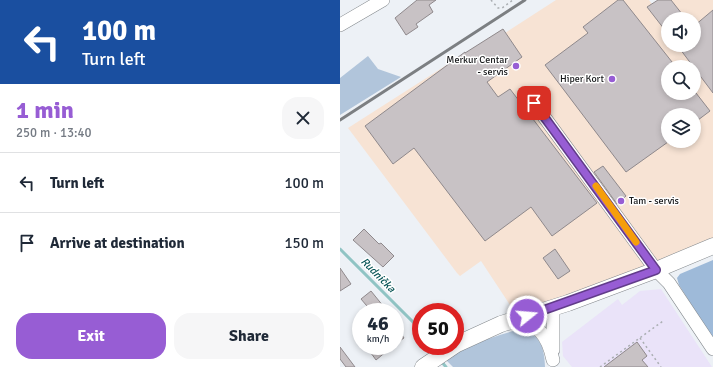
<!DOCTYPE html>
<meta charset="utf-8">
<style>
body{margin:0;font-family:Signika,sans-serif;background:#f6f6f7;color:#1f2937;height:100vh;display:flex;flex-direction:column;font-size:15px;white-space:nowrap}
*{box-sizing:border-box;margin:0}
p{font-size:13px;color:#747a83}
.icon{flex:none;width:22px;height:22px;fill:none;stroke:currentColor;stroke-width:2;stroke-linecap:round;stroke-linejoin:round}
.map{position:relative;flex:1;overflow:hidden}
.panel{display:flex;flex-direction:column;background:#fff;width:340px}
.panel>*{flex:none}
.guide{background:#1a4fa0;color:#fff;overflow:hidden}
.tools{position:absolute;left:321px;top:12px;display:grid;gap:8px}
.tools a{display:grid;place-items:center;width:40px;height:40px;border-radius:50%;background:#fff;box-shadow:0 2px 6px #0003;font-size:20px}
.speed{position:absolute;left:12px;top:303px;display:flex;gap:8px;font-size:20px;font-weight:700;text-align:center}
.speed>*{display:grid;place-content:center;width:52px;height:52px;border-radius:50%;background:#fff;box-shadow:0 2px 6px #0003;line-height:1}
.speed small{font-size:10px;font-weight:400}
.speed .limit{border:6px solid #d22;background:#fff;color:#111}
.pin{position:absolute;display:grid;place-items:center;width:34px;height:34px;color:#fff;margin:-17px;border-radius:8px;box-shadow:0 2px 6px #0006}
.me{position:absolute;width:44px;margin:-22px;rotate:73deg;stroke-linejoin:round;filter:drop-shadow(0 0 3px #0008)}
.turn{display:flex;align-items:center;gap:14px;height:84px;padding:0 16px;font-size:18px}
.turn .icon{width:52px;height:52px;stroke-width:2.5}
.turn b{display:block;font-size:28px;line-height:34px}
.round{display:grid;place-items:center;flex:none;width:42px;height:42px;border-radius:16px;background:#f6f6f7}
.overview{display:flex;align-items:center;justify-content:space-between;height:68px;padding:0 16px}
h1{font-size:24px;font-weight:700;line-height:30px;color:#975dd4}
.primary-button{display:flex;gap:8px;margin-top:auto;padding:8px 16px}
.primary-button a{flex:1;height:46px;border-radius:16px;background:#975dd4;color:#fff;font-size:16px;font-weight:700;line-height:46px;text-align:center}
.primary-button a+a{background:#f6f6f7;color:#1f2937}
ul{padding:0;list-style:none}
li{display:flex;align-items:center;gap:12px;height:60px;padding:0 16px;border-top:1px solid #e0e1e3}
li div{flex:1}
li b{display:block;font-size:15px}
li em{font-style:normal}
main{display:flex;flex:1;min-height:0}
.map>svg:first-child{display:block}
.commercial{fill:#f7e3d4;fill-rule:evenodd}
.industrial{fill:#eae3f9}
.green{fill:#b1c5db}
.forest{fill:#9ebad9}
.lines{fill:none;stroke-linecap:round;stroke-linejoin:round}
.stream{stroke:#90c4c4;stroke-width:3}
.building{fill:#c8c2c5;stroke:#8f898c}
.minor-casing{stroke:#83888c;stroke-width:14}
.major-casing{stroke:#83888c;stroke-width:17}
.path{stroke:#aaaeb2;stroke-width:1.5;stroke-dasharray:2 3;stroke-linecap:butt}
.minor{stroke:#fff;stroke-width:13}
.major{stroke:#fff;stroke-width:16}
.rail{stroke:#7c7f82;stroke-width:3}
.route-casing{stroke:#623c8a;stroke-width:10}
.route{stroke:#975dd4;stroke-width:7}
.slow{stroke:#f59e0b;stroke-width:7}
.poi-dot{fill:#975dd4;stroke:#fff;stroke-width:1.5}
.labels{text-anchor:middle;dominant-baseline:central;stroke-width:3;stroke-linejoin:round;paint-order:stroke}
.poi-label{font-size:10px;fill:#17191b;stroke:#fff;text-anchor:end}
.water-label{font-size:11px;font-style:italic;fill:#0b5658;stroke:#fff}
</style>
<main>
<section class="panel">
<div class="guide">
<div class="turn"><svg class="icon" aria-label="left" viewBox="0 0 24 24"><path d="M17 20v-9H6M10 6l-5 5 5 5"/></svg><div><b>100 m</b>Turn left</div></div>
</div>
<div class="overview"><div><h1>1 min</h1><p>250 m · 13:40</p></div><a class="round"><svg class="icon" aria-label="close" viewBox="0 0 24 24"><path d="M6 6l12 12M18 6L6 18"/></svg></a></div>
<ul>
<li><svg class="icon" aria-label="left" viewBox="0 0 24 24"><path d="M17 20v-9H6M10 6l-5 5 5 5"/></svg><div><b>Turn left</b></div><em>100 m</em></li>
<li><svg class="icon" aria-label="arrive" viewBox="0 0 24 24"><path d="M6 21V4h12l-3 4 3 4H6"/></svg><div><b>Arrive at destination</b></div><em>150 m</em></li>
</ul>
<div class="primary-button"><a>Exit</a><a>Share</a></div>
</section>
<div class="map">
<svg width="373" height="367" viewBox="0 0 373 367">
<rect width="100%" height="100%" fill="#edf1f6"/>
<!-- commercial -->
<path class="commercial" d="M216 0H309L312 4 318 0H373V240L313 265 176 314 141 261 120 276 117 273 8 128 163 29 165 33ZM328 19H354V45H328ZM328 67H354V93H328ZM328 115H354V141H328Z"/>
<!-- industrial -->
<path class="industrial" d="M321 289 372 367H232L223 356 222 342 278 299 282 305 300 291Z"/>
<!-- green -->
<g class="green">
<path d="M28 56 38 69 61 77 0 115V78Z"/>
<path d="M173 331C199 330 204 344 205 367H113L106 360C127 345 149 338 173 331Z"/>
</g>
<!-- forest -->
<path class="forest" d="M373 260V339L339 285 337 278 340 274Z"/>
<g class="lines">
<!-- stream -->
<g class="stream">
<path d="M0 249 81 330"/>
<path d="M91 346 96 353"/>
<path d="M101 361 106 367"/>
</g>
</g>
<!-- building -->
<g class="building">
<path d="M77 0H96L89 5 93 12 76 24 78 27 66 35 55 18Z"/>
<path d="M278 0H283L336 67H328V93H356L370 111 354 123V115H328V142L286 172 205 65 248 33 243 27Z"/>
<path d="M318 0H331L346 19H328V34L307 7Z"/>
<path d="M373 10V93L337 45H354V26Z"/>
<path d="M163 29 182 57 147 82 158 97 170 89 257 203 212 236 191 207 145 241 74 148 53 164 25 126 125 52V53Z"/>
<path d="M263 166 286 196 277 204 254 172Z"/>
<path d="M24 229 39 244 41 243 54 256 43 267 13 240Z"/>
<path d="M215 249 230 271 218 279 203 258Z"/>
<path d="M0 268 11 284 0 291Z"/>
<path d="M31 291 48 312H32L21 299Z"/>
<path d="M55 325 64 338 55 344Z"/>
<path d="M297 342 307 356 302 360 308 367H264Z"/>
<path d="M26 346H53L36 360Z"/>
<path d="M0 347 15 367H6L0 359Z"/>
</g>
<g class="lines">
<!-- minor casing -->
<g class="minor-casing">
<g id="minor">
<path d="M0 25 43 0"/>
<path d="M194 103 316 270 329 283 373 349"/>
<path d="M170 323C198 320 208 336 213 360"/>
<path d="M213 350V307"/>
</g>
</g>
<!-- major casing -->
<g class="major-casing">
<g id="major">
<path d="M115 345 161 324 228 303 316 270 373 246"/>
<path d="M83 367 114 346"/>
</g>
</g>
<!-- path -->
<g class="path">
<path d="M151 0 158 8H162L173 0"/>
<path d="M300 338 321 367"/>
<path d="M260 367 323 321"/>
</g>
<!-- minor -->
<use href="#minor" class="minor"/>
<!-- major -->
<use href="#major" class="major"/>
<!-- rail -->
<path class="rail" d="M0 120 185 0"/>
</g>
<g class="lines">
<!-- route casing -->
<g class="route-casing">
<path id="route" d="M187 316 316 270 194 103"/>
</g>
<!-- route -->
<use href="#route" class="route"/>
<!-- slow -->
<path class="slow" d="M256 186 296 242"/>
</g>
<!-- markers -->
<g class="poi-dot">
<circle cx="176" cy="66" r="4"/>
<circle cx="272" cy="79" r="4"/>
<circle cx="281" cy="201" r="4"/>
</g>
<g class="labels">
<!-- poi labels -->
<g class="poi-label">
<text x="168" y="60">Merkur Centar<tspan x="168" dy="12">- servis</tspan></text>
<text x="264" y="79">Hiper Kort</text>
<text x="289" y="201" text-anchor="start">Tam - servis</text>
</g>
<!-- water labels -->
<g class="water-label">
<text transform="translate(38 275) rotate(45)">Rudnička</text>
</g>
</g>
</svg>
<div class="tools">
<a><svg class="icon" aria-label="sound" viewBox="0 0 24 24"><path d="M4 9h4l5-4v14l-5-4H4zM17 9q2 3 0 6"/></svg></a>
<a><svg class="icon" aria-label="search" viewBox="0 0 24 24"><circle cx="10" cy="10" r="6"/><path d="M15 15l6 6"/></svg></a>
<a><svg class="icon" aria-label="layers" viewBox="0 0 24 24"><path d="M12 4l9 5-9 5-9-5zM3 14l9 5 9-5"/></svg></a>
</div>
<div class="speed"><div>46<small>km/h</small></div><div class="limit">50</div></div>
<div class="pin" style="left:194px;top:103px;background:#d93025"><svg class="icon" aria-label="arrive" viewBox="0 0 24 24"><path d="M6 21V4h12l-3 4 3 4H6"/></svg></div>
<svg class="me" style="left:187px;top:316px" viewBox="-20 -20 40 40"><circle r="17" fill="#975dd4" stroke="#fff" stroke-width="3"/><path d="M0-11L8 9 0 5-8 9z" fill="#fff"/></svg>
</div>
</main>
